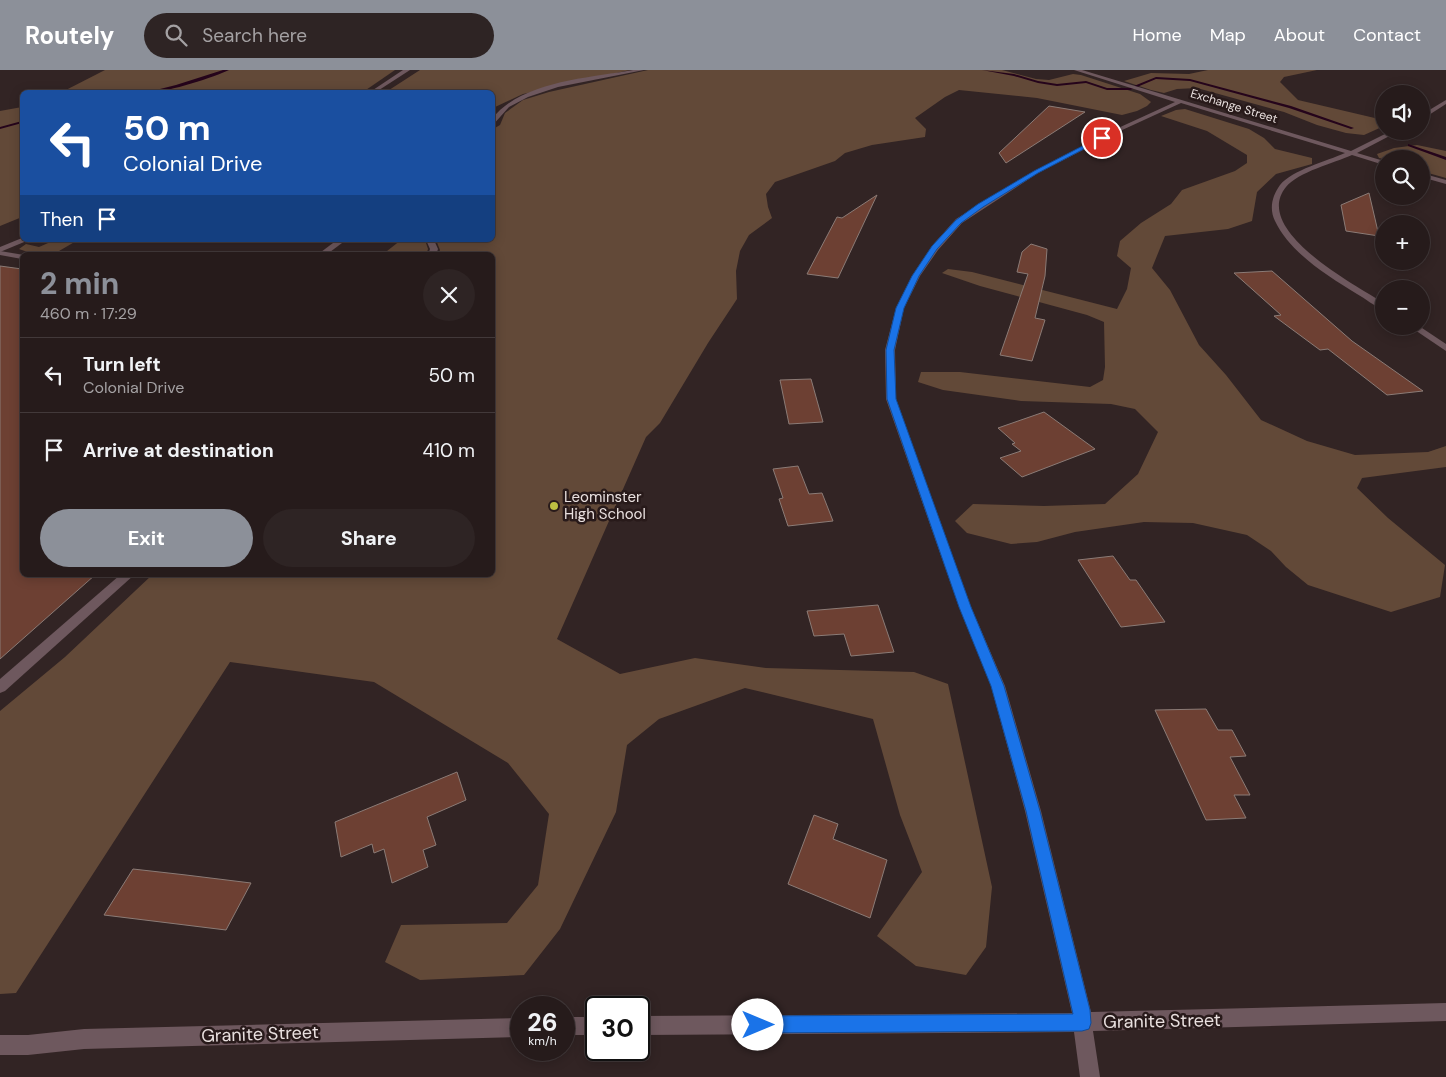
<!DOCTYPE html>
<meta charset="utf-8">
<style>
body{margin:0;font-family:"DM Sans",sans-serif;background:#2e2424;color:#f1f3f6;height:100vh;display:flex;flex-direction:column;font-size:19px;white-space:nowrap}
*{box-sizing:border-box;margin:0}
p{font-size:16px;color:#a4a1a3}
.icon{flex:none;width:28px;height:28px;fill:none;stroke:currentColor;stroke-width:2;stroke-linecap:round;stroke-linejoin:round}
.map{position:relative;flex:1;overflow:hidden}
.sheet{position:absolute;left:20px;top:182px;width:475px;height:325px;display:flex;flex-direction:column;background:#261b1b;border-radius:8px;box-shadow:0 2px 12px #0003,0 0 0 1px #42393a}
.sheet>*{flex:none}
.hud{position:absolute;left:20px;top:20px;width:475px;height:152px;border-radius:8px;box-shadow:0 2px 12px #0003,0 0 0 1px #42393a;background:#1a4fa0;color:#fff;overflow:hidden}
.tools{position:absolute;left:1375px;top:15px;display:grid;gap:10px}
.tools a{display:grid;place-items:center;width:55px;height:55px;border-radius:50%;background:#261b1b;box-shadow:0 2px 12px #0003,0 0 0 1px #42393a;font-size:25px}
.speed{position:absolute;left:510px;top:926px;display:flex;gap:10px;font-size:25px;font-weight:700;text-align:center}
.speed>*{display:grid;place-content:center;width:65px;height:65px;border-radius:50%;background:#261b1b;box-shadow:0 2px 12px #0003,0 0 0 1px #42393a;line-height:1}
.speed small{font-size:12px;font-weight:400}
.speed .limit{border:2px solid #111;border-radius:8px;background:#fff;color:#111}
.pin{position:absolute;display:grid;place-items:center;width:42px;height:42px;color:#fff;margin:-21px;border:2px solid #fff;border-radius:50%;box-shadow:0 1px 5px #0007}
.me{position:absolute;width:55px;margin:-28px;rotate:90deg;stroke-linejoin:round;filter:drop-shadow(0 0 4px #0008)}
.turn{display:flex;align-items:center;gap:18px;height:105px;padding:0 20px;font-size:22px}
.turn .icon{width:65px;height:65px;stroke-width:2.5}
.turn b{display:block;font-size:35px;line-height:42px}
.then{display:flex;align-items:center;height:48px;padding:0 20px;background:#0003;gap:10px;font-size:19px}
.round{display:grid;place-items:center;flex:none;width:52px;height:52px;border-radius:26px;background:#2e2424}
.overview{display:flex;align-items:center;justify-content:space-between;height:85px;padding:0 20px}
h1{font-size:30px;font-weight:700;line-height:38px;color:#8c9099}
.cta{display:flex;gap:10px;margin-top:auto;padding:10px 20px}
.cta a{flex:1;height:58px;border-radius:30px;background:#8c9099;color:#fff;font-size:20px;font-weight:700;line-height:58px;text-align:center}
.cta a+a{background:#2e2424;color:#f1f3f6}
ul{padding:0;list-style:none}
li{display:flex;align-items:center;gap:15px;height:75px;padding:0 20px;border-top:1px solid #42393a}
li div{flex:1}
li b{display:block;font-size:19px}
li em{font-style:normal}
header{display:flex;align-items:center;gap:30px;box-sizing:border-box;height:70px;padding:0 25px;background:#8c9099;color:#fff}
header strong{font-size:24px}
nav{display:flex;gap:28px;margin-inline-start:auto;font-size:18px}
.search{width:350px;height:45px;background:#2e2424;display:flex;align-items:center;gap:12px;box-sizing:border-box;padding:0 18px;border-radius:28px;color:#a4a1a3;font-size:19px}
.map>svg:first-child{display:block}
.green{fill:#624938}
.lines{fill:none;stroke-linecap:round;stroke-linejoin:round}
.stream{fill:#25041b;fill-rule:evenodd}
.building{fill:#6d4033;stroke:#8b7b76}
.path{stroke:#6a5d5d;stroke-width:2;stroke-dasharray:3 1;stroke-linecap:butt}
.service{fill:#6e585e;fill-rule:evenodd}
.minor{fill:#6e585e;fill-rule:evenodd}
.route{fill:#1a73e8;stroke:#114b97}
.poi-dot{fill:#bebf42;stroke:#281a1a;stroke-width:2}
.labels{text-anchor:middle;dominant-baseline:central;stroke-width:5;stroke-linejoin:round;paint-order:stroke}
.far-street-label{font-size:12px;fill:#e9e0df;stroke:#281a1a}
.poi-label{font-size:15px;fill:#e9e0df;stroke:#281a1a;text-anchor:start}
.near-street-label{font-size:18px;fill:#e9e0df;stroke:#281a1a}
</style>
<header>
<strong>Routely</strong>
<div class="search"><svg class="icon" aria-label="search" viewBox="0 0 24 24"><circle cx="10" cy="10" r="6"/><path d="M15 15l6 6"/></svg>Search here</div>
<nav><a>Home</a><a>Map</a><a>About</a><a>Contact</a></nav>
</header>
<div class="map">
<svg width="1446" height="1007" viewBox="0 0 1446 1007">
<rect width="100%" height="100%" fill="#322424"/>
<!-- green -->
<g class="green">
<path d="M105 0H395L363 22H62Z"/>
<path d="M420 0H630L523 24 493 38 492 22H386Z"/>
<path d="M648 0H1002L1036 9 1049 10 1073 4 1081 5 1140 24 1151 32 1147 36 1137 41 1122 45 1037 28 959 20 945 27 915 48 926 59 925 67 872 75 845 83 835 91 775 112 766 124 768 137 772 148 749 165 740 181 736 201 737 229 708 273 660 353 646 367 557 569 620 604 695 588 766 598 914 602 948 614 992 817 986 877 966 905 916 896 877 866 922 802 900 745 873 649 745 618 659 649 627 675 616 742 560 859 524 905 420 910 385 892 401 855 507 853 538 815 549 744 508 693 374 612 230 592 16 923 0 924V641L65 587 152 505H492V185H438L440 180 436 170H492L493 59 500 55 505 43 523 30 549 22Z"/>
<path d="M1208 0H1317L1284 7 1280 12 1298 30 1379 49 1384 52V56L1364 65 1346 63 1317 55 1284 42 1197 18 1177 19 1164 23 1151 20 1124 11 1151 3 1189 4Z"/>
<path d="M22 37V147L0 156V41Z"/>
<path d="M1185 39 1249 59 1264 68 1275 79 1312 88V94L1276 104 1257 122 1252 151 1228 159 1165 166 1152 198 1170 220 1199 275 1226 305 1261 350 1307 371 1355 385 1428 382 1446 376V397L1362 408 1357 418 1388 448 1445 495 1440 527 1391 542 1308 515 1286 497 1271 481 1247 465 1193 453 1144 452 1075 462 1037 472 1011 474 967 463 955 451 973 434 1044 436 1105 434 1138 404 1158 362 1135 339 1111 334 1021 331 943 320 918 312 921 302H960L1090 317 1103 310 1105 297 1104 252 1087 245 980 216 942 203 948 199 972 202 1117 239 1127 219 1131 198 1117 186 1120 171 1141 153 1171 134 1182 120 1235 101 1247 93V85L1207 61 1161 46 1176 40Z"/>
<path d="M1417 75 1446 81V108L1421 101V89H1384L1379 88 1377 84 1394 78Z"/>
<path d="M55 170H78L59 181 68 183C59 188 28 183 19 179L26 174 39 177Z"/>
<path d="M401 170H425L428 179 426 185H382Z"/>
</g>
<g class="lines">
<!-- stream -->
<g class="stream">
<path d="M223 0H229C215 7 162 24 148 22L176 15Z"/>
<path d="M982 0 1014 4 1038 11 1057 14 1086 11 1107 18H1129L1156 7 1190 9 1291 36 1354 58 1351 59 1289 38 1190 11 1156 9 1130 20H1107L1086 13 1057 16 1038 13 1014 6Z"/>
<path d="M22 51V53L0 59V57Z"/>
<path d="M1408 74 1446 87V90L1408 76Z"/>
</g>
</g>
<!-- building -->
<g class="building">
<path d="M1049 36 1085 42 1006 93 999 83Z"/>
<path d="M1369 123 1379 166 1346 161 1341 135Z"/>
<path d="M877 125 838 208 807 204 837 147 842 148Z"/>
<path d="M1031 174 1047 179 1045 206 1035 248 1045 250 1032 291 1000 285 1028 204 1017 202 1022 182Z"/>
<path d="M0 196 22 199V505H95L0 589Z"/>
<path d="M1272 201 1352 271 1423 321 1387 325 1328 279 1320 280 1274 246 1281 245 1234 203Z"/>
<path d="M811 309 823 352 789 354 780 310Z"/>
<path d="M1044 342 1095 379 1022 407 1000 388 1021 381 1012 374 1015 373 998 358Z"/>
<path d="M798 396 809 424 822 423 833 451 788 456 779 429 783 428 773 399Z"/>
<path d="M1113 486 1130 510H1136L1165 552 1121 557 1078 490Z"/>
<path d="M878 535 894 582 851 586 844 564 814 566 807 541Z"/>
<path d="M1206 639 1218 660H1232L1246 686 1230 687 1250 725H1234L1246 748 1206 750 1155 640Z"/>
<path d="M457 702 466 730 427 747 436 775 423 780 428 797 392 813 384 779 374 783 372 774 341 787 335 752Z"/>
<path d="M814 745 838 754 833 769 887 790 870 848 788 814Z"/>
<path d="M133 799 186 805 251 813 226 860 104 845Z"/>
</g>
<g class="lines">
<!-- path -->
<path class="path" d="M139 170 149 172"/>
<!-- service -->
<g class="service">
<path d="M633 0H644L558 17 528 27 509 37 492 56V49C521 11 589 8 633 0Z"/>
<path d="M337 170H346L326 185H317Z"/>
<path d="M426 170H434L438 179 436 185H428L430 179Z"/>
<path d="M0 181 24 185 22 189 0 185Z"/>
<path d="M120 505H134L5 621 0 623V609Z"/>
</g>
<!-- minor -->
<g class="minor">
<path d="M403 0H410L376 22H370Z"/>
<path d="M1074 0H1082L1351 81 1391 61H1399L1357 83 1384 91V95L1352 85C1334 93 1298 102 1286 117 1251 160 1355 215 1384 233V240C1374 236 1366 229 1357 224 1328 206 1290 183 1275 151 1269 139 1272 126 1280 115 1292 100 1327 91 1345 83L1181 33 1120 61 1038 103 962 153 938 180 920 206 904 238 895 280 896 329 971 537 1005 616 1041 741 1091 942 1446 933V951L1093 961 1100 1007H1080L1074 962 639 965V946L1072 943 1025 741 991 616 959 537 886 329 885 280 896 238 912 206 932 176 956 149 1034 101 1116 59 1175 32Z"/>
<path d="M1446 30V34L1421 50V45Z"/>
<path d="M1421 103 1446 110V114L1421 107Z"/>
<path d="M22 168V170H29L0 182V177Z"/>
<path d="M1409 256H1419L1446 274V281Z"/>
<rect x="564" y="947" width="32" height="18"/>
<path d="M521 948V967L84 979 28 985H0V965H28L84 959Z"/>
</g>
</g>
<!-- route -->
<path class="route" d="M1100 67 1105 68 1038 103 983 137 961 153 937 179 919 206 904 238 894 280 896 329 971 537 1004 616 1040 741 1090 940 1091 953 1089 959 1082 961 758 963 752 961 749 955 752 949 758 946 1073 944 1026 741 991 616 959 537 887 329 886 280 896 238 912 206 932 176 956 150 978 134 1034 101Z"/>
<!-- markers -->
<circle class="poi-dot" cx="554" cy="436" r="5"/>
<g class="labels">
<!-- far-street labels -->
<g class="far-street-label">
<text transform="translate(1234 36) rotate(17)">Exchange Street</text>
</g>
<!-- poi labels -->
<g class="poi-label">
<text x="564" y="427">Leominster<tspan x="564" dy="17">High School</tspan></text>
</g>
<!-- near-street labels -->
<g class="near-street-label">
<text transform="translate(1162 951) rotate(-1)">Granite Street</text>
<text transform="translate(260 964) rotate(-2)">Granite Street</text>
</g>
</g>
</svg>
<div class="tools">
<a><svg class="icon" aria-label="sound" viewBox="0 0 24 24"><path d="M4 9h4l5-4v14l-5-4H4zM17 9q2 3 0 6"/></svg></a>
<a><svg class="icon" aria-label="search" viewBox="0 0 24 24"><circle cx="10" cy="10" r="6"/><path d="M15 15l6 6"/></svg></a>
<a>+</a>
<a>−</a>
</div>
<div class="speed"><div>26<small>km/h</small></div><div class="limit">30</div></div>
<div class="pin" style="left:1102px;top:68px;background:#d93025"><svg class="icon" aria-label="arrive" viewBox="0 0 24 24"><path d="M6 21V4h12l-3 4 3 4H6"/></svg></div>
<svg class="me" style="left:758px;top:955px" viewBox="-20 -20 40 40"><circle r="19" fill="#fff"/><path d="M0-13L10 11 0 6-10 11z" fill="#1a73e8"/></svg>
<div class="hud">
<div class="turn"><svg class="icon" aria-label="left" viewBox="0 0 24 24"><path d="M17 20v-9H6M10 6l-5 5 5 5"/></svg><div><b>50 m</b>Colonial Drive</div></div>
<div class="then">Then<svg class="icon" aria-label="arrive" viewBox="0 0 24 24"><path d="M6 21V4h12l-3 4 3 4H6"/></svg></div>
</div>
<section class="sheet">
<div class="overview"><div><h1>2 min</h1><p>460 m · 17:29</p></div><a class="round"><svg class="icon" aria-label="close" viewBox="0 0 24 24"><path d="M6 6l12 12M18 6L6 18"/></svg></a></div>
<ul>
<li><svg class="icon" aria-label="left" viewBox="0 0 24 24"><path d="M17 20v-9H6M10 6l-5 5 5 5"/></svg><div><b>Turn left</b><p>Colonial Drive</p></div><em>50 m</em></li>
<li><svg class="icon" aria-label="arrive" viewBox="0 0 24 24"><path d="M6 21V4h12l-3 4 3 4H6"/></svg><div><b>Arrive at destination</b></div><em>410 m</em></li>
</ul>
<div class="cta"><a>Exit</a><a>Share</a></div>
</section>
</div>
